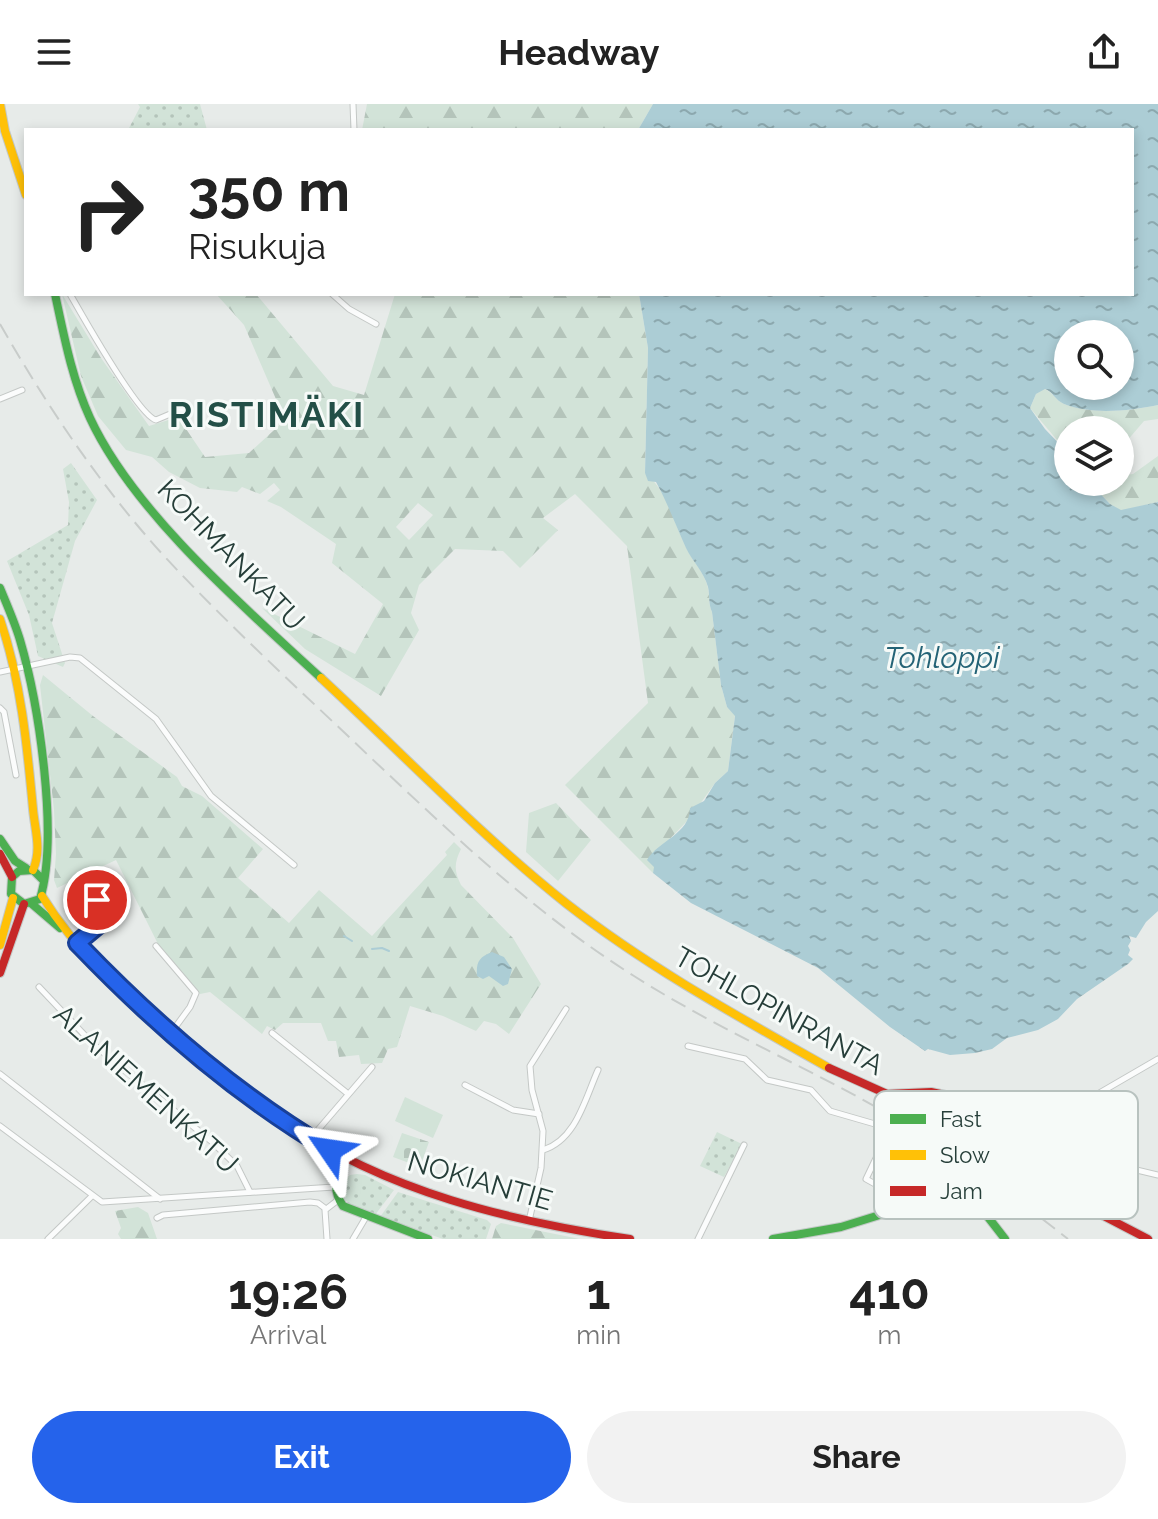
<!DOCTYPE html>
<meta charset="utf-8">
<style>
body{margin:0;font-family:Raleway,sans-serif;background:#f2f2f2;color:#222;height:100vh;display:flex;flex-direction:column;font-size:30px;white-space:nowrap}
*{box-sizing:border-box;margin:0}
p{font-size:26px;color:#767676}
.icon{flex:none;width:44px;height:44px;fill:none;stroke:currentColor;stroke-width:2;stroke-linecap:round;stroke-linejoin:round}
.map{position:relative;height:1135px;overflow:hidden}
.drawer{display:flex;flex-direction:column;background:#fff;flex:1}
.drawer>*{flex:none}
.guide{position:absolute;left:24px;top:24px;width:1110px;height:168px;border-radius:0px;box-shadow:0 4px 12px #0003;background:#fff;color:#222;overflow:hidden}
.buttons{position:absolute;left:1054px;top:216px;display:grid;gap:16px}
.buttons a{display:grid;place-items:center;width:80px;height:80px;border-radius:50%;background:#fff;box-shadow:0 4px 12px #0003;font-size:40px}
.pin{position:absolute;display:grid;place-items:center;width:68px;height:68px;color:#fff;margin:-34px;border:4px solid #fff;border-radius:50%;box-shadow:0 2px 8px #0007}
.me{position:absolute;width:88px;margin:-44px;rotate:302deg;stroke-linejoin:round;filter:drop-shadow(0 0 6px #0008)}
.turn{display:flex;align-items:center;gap:28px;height:168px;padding:0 32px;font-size:36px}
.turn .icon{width:104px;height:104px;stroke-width:2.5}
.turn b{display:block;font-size:56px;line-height:68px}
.eta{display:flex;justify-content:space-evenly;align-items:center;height:136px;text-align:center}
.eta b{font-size:48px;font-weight:700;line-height:56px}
.cta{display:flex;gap:16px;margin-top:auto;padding:16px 32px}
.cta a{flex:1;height:92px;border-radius:48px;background:#2563eb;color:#fff;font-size:32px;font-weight:700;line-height:92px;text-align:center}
.cta a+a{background:#f2f2f2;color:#222}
header{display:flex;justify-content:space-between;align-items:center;height:104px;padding:0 32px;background:#fff;font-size:36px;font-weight:700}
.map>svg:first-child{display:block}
.grass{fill:url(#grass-dots)}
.forest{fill:url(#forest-firs);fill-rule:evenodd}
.cemetery{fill:url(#cemetery-stones)}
.garden{fill:#d2e3d8}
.water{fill:url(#water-ripples);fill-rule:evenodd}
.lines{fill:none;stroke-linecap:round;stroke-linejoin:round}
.stream{stroke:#accdd5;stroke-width:2}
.street-casing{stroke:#c4c8c6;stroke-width:7}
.fast-casing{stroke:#c3c9c7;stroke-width:10}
.slow-casing{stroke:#c3c9c7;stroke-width:10}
.jam-casing{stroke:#c3c9c7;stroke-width:10}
.street{stroke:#fbfcfc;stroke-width:5}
.fast{stroke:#4caf50;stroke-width:8}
.slow{stroke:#ffc107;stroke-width:8}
.jam{stroke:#c62828;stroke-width:8}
.rail{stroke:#c8ccca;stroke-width:2;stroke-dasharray:16 8;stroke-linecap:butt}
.route-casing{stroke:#184099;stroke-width:20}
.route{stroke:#2563eb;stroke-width:14}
.labels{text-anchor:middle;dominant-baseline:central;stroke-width:6;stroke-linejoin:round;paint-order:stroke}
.street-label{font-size:28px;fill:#263e39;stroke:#f6faf8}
.water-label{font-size:30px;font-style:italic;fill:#246376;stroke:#f6faf8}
.district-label{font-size:36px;font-weight:bold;letter-spacing:2px;fill:#234f47;stroke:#f6faf8}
.key{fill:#f6faf8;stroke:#b8c2bf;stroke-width:2}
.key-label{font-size:22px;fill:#263e39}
</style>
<header><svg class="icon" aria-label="menu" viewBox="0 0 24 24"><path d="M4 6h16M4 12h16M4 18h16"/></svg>Headway<svg class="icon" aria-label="share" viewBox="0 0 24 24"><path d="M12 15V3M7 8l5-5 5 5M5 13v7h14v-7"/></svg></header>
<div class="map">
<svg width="1158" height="1135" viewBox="0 0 1158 1135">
<defs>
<pattern id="grass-dots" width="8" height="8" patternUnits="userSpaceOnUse" patternTransform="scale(2)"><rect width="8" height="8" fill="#d2e3d8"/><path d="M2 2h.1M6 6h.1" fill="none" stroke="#b4c4ba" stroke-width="1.8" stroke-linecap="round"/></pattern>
<pattern id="forest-firs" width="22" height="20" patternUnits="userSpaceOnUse" patternTransform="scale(2)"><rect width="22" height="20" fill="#d2e3d8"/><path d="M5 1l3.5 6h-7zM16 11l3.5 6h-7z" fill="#b4c4ba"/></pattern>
<pattern id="cemetery-stones" width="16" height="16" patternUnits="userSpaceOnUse" patternTransform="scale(2)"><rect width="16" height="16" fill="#d2e3d8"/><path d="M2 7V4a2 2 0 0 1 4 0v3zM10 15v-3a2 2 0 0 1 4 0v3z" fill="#b4c4ba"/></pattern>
<pattern id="water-ripples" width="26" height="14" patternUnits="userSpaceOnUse" patternTransform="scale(2)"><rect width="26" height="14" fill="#accdd5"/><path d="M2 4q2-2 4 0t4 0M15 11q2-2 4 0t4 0" fill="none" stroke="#8ca8ae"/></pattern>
</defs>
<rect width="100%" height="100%" fill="#e7ebe9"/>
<!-- grass -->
<g class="grass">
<path d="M138 0H200L207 26H128L140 3Z"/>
<path d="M71 359 97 396 75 437 52 519 65 559 63 563 38 552 29 511 7 457 68 421 69 398 63 365Z"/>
<path d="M717 1028 742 1040 724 1073 700 1062Z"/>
<path d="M357 1070 365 1071 394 1086 375 1111C356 1104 326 1094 350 1071Z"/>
<path d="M398 1088 487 1116 491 1120 486 1135H443L380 1113Z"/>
</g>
<!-- forest -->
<g class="forest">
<path d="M367 0H653L638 26H362Z"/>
<path d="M62 190 101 254 149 322 178 313 205 353 249 349 285 316 244 221 216 190H256L333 282 364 291 395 190H639L648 244 645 369C669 388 673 419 687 445 693 458 705 469 708 484 710 493 708 499 712 508L721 581 727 603 735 611 728 667 715 679 690 714 662 743 653 769 565 681 648 599 627 442 575 390 543 414 558 426 520 464 503 447 455 445 419 481 411 509 419 526 381 592 305 545 262 504 355 550 383 500 332 459 336 440 281 403 267 397 280 386 274 379 260 390 242 383 237 388 200 384 169 368 152 353 126 346 98 312 81 272ZM418 399 433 411 409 436 396 423Z"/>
<path d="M1044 285C1053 288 1055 296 1064 300 1092 311 1129 307 1158 301V315L1144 317 1120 345V326H1068V349L1030 304 1036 290Z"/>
<path d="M1158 352V398L1121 407 1110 400 1089 378H1120V368L1125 371 1133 370Z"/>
<path d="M43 571 93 612 177 673 182 682 202 692 263 745 238 774 289 819 319 786 372 832 447 751 445 748 454 738 461 745C454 759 454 767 461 781L513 834 541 880 509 930 496 920 484 917 476 927 443 912 410 902 397 943 388 945 382 959 361 960 359 951 339 953 336 937H328L321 919H283L275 926 267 922 262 930 210 888 200 890 160 844 116 756 57 784 54 776 56 750 54 706 40 581Z"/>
<path d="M556 699 591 736 558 777 526 748 529 709Z"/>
<path d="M138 1103 148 1109 157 1135H121L118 1130 121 1124 115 1107Z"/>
<path d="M501 1119 575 1134 579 1135H492L496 1122Z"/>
</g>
<!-- cemetery -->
<path class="cemetery" d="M402 1029 429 1038 420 1063 393 1053Z"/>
<!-- garden -->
<path class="garden" d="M405 993 443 1011 433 1034 395 1017Z"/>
<!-- water -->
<g class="water">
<path d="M653 0H1158V301C1129 307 1092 311 1064 300 1055 296 1053 288 1045 285L1036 290 1030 304 1045 325 1068 349V378H1089L1110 400 1121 406 1158 398V807L1146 818 1136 834 1129 832 1131 837 1128 842 1130 846 1128 851 1133 855 1128 860 1077 895 1058 915 1038 926 1007 934 992 945 975 949 950 951 928 945 925 947 890 923 818 864 691 799 653 769 654 763 647 756C658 737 690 730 690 704L704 697 715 679 728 667 735 612 727 603 721 581 712 508C708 499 710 492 708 483 704 468 692 457 686 444 676 422 668 400 656 378L648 377 645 369 648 244 639 190H1132V26H638ZM1120 230V282H1068V230Z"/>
<path d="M492 848 504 853 512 865 508 880 503 882 489 872 483 875 477 872C476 858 479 853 492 848Z"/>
</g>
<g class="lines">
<!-- stream -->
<g class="stream">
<path d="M344 832 352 837"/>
<path d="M372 845 382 844 389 847"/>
</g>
<!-- street casing -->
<g class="street-casing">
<g id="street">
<path d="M353 0 354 26"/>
<path d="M70 190C82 211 138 311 156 316L182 305"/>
<path d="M332 190 349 205 376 220"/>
<path d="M0 295 22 286"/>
<path d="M0 568 70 553 80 554 156 615 211 692 294 761"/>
<path d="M0 604 4 608 16 671"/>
<path d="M77 839 101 819 97 796"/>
<path d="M156 842 196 889 190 903 171 929"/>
<path d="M39 883 93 940 211 1037 237 1062 250 1088"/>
<path d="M272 929 347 989"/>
<path d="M688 942 745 955 767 976 811 986 830 1007 875 1020 889 1027 949 1068 957 1087"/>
<path d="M0 970 160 1095"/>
<path d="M465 981 513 1006 539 1010"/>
<path d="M0 1022 102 1098 334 1083"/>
<path d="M889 1027 866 1075 895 1091 904 1103"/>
<path d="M1031 1030 1038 1040 1051 1051 1078 1052 1158 1071"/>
<path d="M311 1034 372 963"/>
<path d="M543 1046C576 1036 585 995 598 966"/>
<path d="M1016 1046 1034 1027 1158 955"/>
<path d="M157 1114 163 1111 310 1098 318 1099 326 1105"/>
<path d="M529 1117 541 1064 543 1027 532 986 530 962 566 905"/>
<path d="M48 1135 91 1093"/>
<path d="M327 1135 325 1106 338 1096"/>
<path d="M353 1135 366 1113"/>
<path d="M698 1135 744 1041"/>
</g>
</g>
<!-- fast casing -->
<g class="fast-casing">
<g id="fast">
<path d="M55 190C64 232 72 275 90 314 134 409 244 503 321 574"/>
<path d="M0 484C7 501 15 519 20 536 39 601 59 732 40 795L24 800 11 790 12 773 19 767 33 766 44 777"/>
<path d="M0 735 15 757 26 764"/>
<path d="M32 800 60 824"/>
<path d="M346 1054C336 1071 331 1084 343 1102L428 1135"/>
<path d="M773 1135 841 1123 957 1087 974 1095 1005 1135"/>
</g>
</g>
<!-- slow casing -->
<g class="slow-casing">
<g id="slow">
<path d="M0 0 5 27 26 91"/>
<path d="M0 515C21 577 27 640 33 705 35 727 42 745 33 766"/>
<path d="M321 574C403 650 480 731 567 800 649 864 739 913 829 964"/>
<path d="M42 792C77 849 127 892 178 934 213 963 248 992 285 1018"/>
<path d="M0 841 13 794"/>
</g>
</g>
<!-- jam casing -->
<g class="jam-casing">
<g id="jam">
<path d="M0 750 12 773"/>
<path d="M0 869 24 800"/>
<path d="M829 964 887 990 931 988 950 992 1065 1088 1096 1108 1148 1135"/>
<path d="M285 1018C388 1088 509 1117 630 1135"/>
</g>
</g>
<!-- street -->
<use href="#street" class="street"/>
<!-- fast -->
<use href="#fast" class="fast"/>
<!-- slow -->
<use href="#slow" class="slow"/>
<!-- jam -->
<use href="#jam" class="jam"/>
<!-- rail -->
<path class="rail" d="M0 220C47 302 101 383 165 453 230 523 301 587 370 653 453 731 537 811 634 872 717 925 807 963 892 1012 954 1048 1012 1091 1068 1135"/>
</g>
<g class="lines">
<!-- route casing -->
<g class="route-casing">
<path id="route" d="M97 796 101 819 77 839 80 842C154 919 238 992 330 1046"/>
</g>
<!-- route -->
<use href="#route" class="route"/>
</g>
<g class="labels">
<!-- street labels -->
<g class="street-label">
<text transform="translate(231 451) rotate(46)">KOHMANKATU</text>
<text transform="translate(779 907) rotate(29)">TOHLOPINRANTA</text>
<text transform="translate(146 985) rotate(42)">ALANIEMENKATU</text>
<text transform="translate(480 1077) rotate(16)">NOKIANTIE</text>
</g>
<!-- water labels -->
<g class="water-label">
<text x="942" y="553">Tohloppi</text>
</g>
<!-- district labels -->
<g class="district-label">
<text x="267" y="310">RISTIMÄKI</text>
</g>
</g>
<!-- legend -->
<rect x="874" y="987" width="264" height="128" rx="12" class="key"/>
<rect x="890" y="1010" width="36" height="10" fill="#4caf50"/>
<rect x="890" y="1046" width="36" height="10" fill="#ffc107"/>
<rect x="890" y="1082" width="36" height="10" fill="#c62828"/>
<g class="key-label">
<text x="940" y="1023">Fast</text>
<text x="940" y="1059">Slow</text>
<text x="940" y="1095">Jam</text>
</g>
</svg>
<div class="buttons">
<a><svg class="icon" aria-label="search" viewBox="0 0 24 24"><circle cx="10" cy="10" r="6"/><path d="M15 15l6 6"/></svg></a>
<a><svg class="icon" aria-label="layers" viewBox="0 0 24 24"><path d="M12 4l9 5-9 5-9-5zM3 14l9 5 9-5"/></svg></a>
</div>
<div class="pin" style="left:97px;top:796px;background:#d93025"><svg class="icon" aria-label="arrive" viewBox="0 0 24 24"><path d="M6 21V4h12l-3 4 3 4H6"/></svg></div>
<svg class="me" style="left:330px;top:1046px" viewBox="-20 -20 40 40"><path d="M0-17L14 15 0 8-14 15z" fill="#2563eb" stroke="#fff" stroke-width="4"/></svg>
<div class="guide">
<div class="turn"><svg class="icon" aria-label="right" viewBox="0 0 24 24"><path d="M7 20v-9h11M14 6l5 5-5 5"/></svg><div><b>350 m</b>Risukuja</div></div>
</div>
</div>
<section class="drawer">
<div class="eta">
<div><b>19:26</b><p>Arrival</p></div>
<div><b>1</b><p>min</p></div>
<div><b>410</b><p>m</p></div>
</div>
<div class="cta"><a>Exit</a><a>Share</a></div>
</section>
